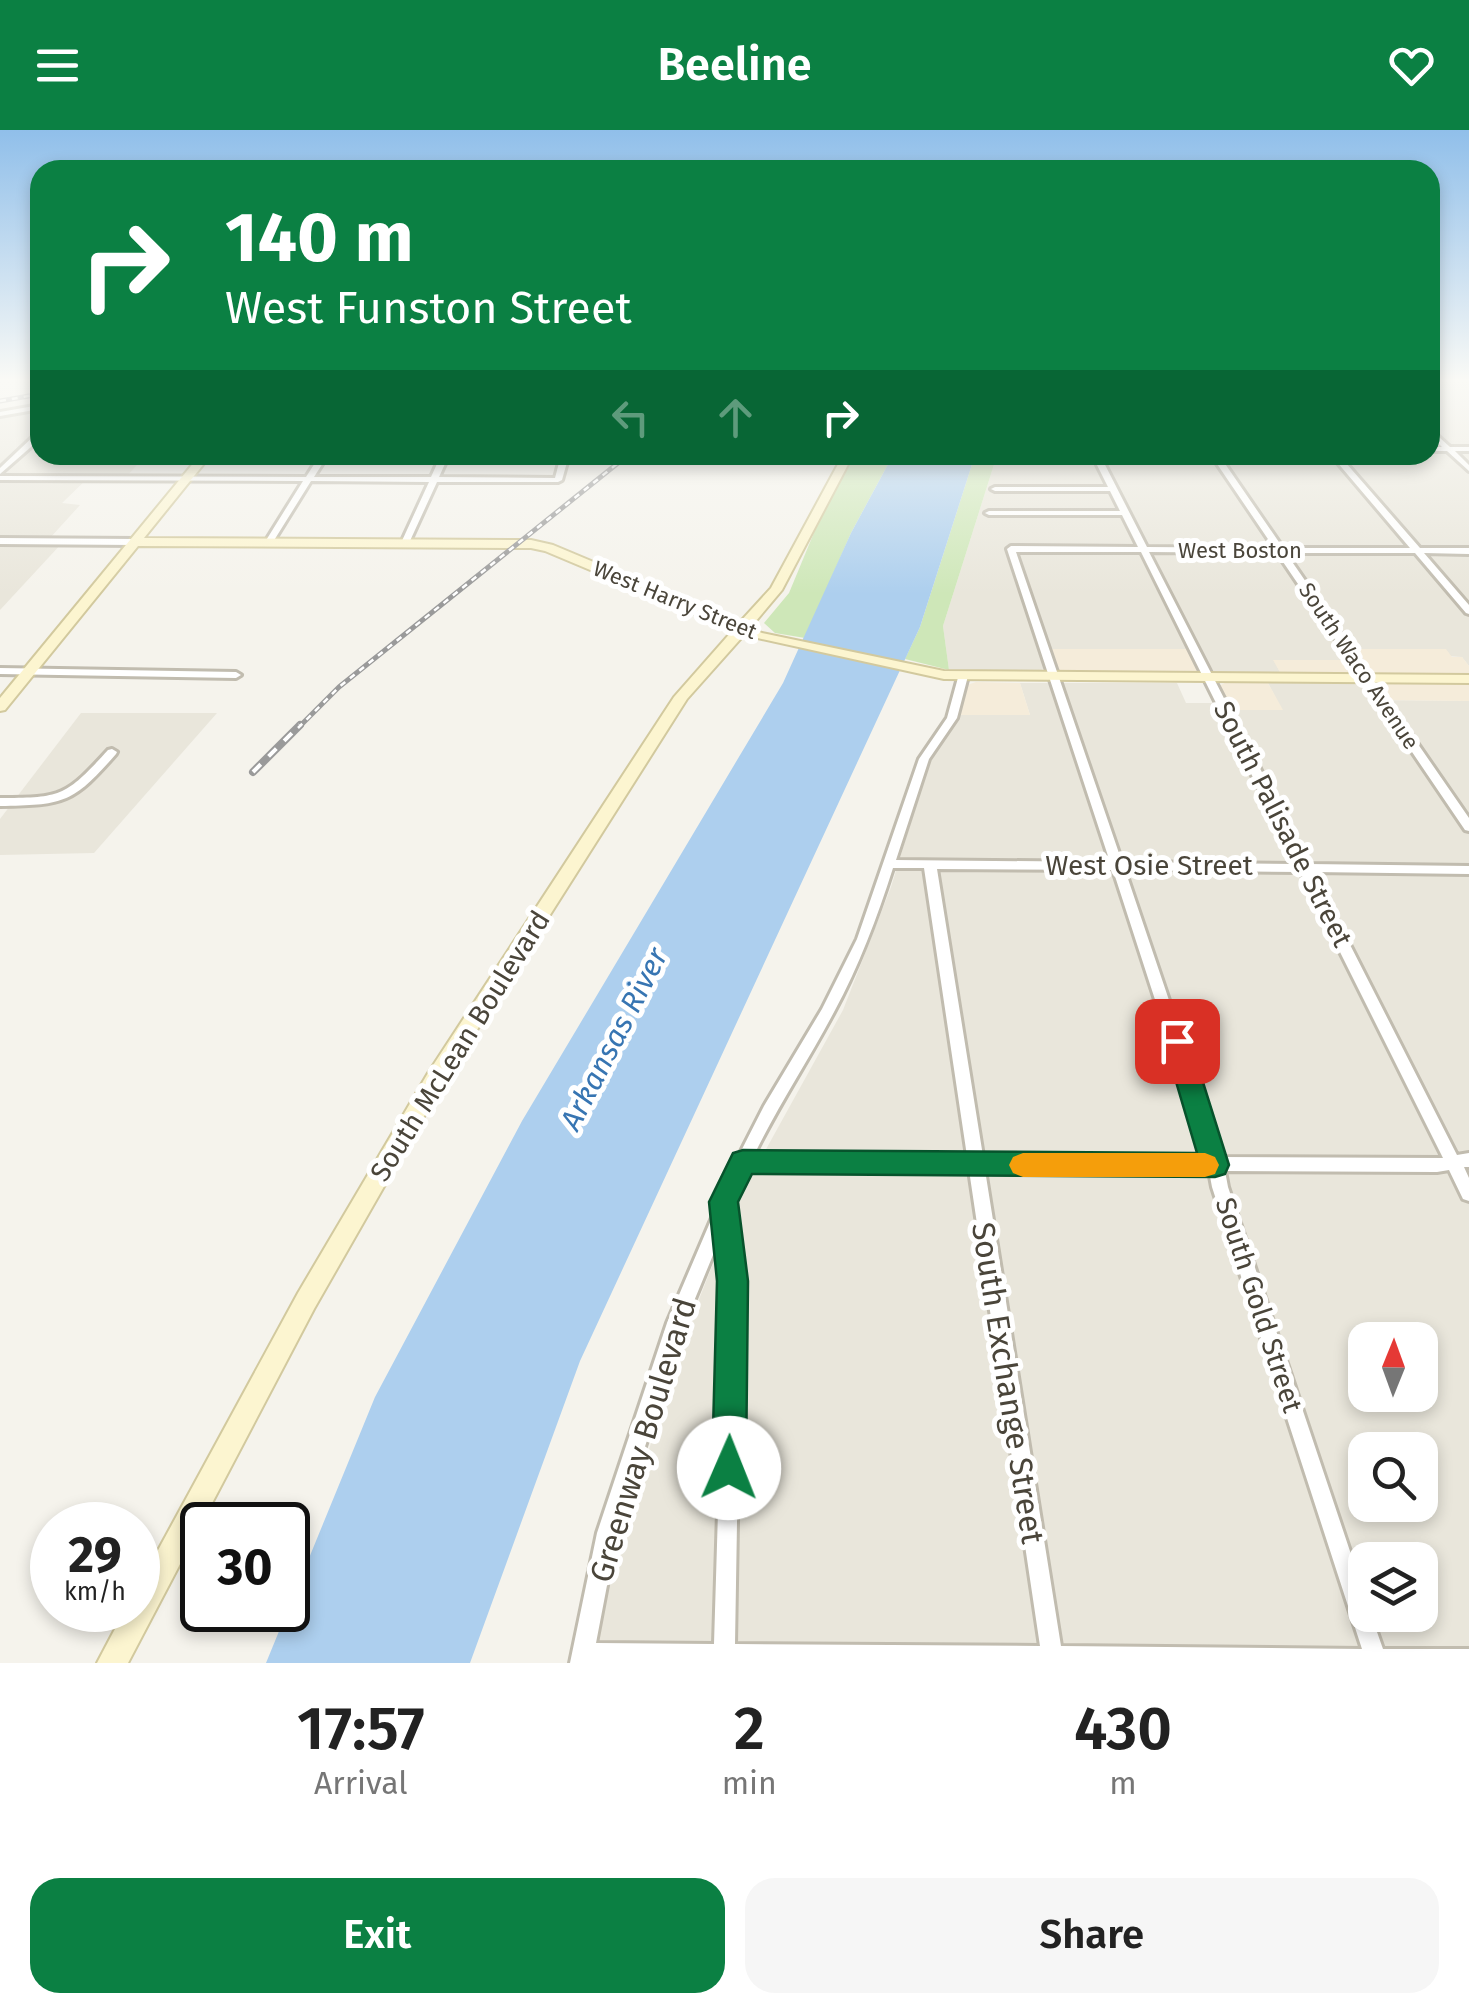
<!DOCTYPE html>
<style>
body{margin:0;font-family:"Fira Sans",sans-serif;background:#f6f6f6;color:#222;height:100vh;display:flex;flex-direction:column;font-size:38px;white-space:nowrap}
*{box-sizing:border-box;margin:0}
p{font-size:32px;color:#767676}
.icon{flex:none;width:55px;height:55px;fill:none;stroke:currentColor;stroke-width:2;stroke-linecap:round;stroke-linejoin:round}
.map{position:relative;height:1533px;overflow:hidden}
.side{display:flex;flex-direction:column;background:#fff;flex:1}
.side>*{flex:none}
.hud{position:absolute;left:30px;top:30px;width:1410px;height:305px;border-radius:30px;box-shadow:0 5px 15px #0003;background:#0b8043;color:#fff;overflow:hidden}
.needle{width:65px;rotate:1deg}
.fabs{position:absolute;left:1348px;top:1192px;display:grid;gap:20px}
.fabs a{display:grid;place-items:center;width:90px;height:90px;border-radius:20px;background:#fff;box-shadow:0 5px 15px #0003;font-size:50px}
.speed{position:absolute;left:30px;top:1372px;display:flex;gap:20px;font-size:50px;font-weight:700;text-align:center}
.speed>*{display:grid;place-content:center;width:130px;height:130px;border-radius:50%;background:#fff;box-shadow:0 5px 15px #0003;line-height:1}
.speed small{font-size:25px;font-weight:400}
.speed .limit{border:5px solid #111;border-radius:15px;background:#fff;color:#111}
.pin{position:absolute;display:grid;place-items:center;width:85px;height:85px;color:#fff;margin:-42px;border-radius:20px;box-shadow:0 5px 15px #0006}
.me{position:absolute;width:110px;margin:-55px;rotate:1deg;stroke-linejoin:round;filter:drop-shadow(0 0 8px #0008)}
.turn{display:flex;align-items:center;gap:35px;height:210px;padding:0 30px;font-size:45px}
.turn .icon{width:130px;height:130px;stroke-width:2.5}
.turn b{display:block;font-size:70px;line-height:85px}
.lanes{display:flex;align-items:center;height:95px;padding:0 30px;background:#0003;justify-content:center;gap:50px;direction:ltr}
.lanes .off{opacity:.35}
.eta{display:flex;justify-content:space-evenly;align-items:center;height:170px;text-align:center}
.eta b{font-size:60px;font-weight:600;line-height:70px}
.cta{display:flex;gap:20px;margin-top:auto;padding:20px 30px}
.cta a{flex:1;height:115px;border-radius:30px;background:#0b8043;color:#fff;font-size:40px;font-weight:600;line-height:115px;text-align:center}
.cta a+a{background:#f6f6f6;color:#222}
header{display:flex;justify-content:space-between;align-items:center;height:130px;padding:0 30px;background:#0b8043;color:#fff;font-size:45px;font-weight:600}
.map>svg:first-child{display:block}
.residential{fill:#e9e6db;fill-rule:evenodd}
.commercial{fill:#f5ecda}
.green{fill:#cee7b8}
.water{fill:#adcfee}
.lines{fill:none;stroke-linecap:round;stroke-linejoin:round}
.street-casing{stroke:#c1bcaf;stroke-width:6}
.secondary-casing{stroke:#d2c99e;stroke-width:4}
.street{fill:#fff;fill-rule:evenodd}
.secondary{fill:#fcf5d0;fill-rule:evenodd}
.rail-far1-casing{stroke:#9a9a9a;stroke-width:5}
.rail-casing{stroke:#9a9a9a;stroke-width:8}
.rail-far1{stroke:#fff;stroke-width:2.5;stroke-dasharray:6;stroke-linecap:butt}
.rail{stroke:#fff;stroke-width:4;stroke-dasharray:11;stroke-linecap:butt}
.route{fill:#0b8043;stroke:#07532c;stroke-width:2.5}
.slow{fill:#f59e0b}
.labels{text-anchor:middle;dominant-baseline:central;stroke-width:10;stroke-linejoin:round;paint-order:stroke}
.far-street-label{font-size:22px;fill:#4a453a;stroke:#fff}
.street-label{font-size:28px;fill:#4a453a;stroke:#fff}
.water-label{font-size:30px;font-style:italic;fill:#3775b2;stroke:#fff}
.near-street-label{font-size:32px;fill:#4a453a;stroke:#fff}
</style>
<header><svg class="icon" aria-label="menu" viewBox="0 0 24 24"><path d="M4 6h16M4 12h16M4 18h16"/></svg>Beeline<svg class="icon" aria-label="heart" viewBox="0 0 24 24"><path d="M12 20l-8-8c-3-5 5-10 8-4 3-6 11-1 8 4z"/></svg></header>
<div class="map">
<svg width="1469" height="1533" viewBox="0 0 1469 1533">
<rect width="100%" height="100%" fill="#f5f3ec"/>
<!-- residential -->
<g class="residential">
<path d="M1430 250H1469V536L1462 527 1342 519 1348 530H1274L1281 544 1215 543 1198 519H1038L1044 538 1040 542 949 540 943 496 997 325H1430Z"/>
<path d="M40 278V325H146L126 347H89L62 373 80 375 50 408H0V285Z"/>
<path d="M0 413H62L0 480Z"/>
<path d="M1020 553H1177L1186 573H1214L1218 580H1282L1268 553H1358L1376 570 1469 571V1533H594L611 1442 683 1210 738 1070 843 880 891 757 930 630 959 585H1030ZM1365 1210H1420V1265H1365ZM1365 1320H1420V1375H1365ZM1365 1430H1420V1485H1365Z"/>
<path d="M81 583H217L94 723 0 725V689Z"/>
</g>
<!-- commercial -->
<g class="commercial">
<path d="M1048 519H1187L1198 541 1061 542 1054 539Z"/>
<path d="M1351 519H1446L1452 527H1462L1469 536V544L1373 543Z"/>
<path d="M1273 530H1348L1355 540 1353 544H1281Z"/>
<path d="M976 552 1020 553 1030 585H959L967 555Z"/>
<path d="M1225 553H1268L1283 580H1231L1219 556Z"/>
<path d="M1383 553 1469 554V571L1387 570 1378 556Z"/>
</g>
<!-- green -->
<g class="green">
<path d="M854 325H893L851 403 805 508 775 503 764 493 789 463 818 393Z"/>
<path d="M975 325H997L943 496 949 540 905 529 920 497Z"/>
</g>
<!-- water -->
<path class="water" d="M893 325H975L920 497 580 1231 470 1533H266L375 1267 522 991 783 553 851 403Z"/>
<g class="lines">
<!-- street casing -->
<g class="street-casing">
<g id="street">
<path d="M40 275V279L0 286V282Z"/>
<path d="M1430 299 1450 317H1469V321H1455L1469 335V341L1447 321H1430V317H1442L1430 305Z"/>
<path d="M37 303H40V309L0 344V338Z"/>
<path d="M320 325H328L314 347H431L441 325H449L439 347 555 348 561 325H569L562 350 558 352H437L409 413 405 416 401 413 429 352 311 351 273 412 269 415 265 412 303 351 0 350V346L306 347Z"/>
<path d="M1092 325H1100L1147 417 1274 418 1211 325H1219L1283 418H1410L1331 325H1339L1420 418H1469V424L1424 423 1469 475V484L1466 483 1415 423H1286L1469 688V701L1465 700 1277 423 1149 422 1309 734 1469 736V744L1313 742 1457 1025 1469 1023V1037H1464L1469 1048V1071L1463 1069 1449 1040 1437 1042 1225 1041 1228 1057 1365 1466V1485H1371L1383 1519H1469V1533H570L597 1403 667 1193 738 1027 764 976 822 879 857 809 919 629 947 588 959 544H967L968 546 957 588 929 629 896 730 1110 732 1007 419 1011 416 1138 417 1122 385H989L985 383 989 381H1120L1110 361H995L991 359 995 357H1108ZM1016 422H1141L1296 734 1122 732ZM893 738H924L967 1026 754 1025C778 976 808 931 834 882 859 836 877 788 893 738ZM937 739 1113 740 1206 1027 983 1026ZM1125 740 1300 742 1443 1028 1222 1027ZM748 1039 969 1040 1040 1516 735 1514 741 1151 732 1077ZM985 1040 1209 1041 1212 1057 1362 1519 1061 1516ZM720 1108 725 1151 714 1514 596 1513 617 1403 685 1193Z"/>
<path d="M0 408 136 409 140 412 136 415 0 414Z"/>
<path d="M0 538 236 542 241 545 236 548 0 544Z"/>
<path d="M112 619 117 622 116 624C73 673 65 675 0 676V668C62 668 66 666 108 620Z"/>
</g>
</g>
<!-- secondary casing -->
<g class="secondary-casing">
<path id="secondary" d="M200 325H211L144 408 531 410 553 415 739 493 771 458 843 325H853L782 460 750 498 762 503 944 541 1469 545V553L944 549 744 505 687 569 442 955 314 1179 128 1533H97L125 1480H138V1457L298 1163 428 943 674 567 733 500 545 421 531 418 138 416 5 580 0 581V568Z"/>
</g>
<!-- street -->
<use href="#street" class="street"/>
<!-- secondary -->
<use href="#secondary" class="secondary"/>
<!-- rail-far1 casing -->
<g class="rail-far1-casing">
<g id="rail-far1">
<path d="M0 271 40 264"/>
<path d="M298 598 339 557 628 325"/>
</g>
</g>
<!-- rail casing -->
<g class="rail-casing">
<path id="rail" d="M253 642 300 595"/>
</g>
<!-- rail-far1 -->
<use href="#rail-far1" class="rail-far1"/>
<!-- rail -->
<use href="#rail" class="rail"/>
</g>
<!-- sky -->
<linearGradient id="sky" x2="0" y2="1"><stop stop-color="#90bfea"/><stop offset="0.54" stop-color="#fafaf6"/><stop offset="1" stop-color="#fafaf6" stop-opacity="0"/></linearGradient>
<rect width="1469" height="464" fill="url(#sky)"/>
<!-- route -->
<path class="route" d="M1177 901 1186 904 1190 911 1229 1035 1225 1044 1215 1047 752 1044 738 1072 748 1151 746 1338 741 1350 729 1355 717 1350 712 1338 717 1151 709 1072 733 1023 743 1020 1197 1023 1164 911 1168 904Z"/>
<!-- slow -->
<path class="slow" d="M1023 1023H1205L1215 1027 1219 1035 1215 1044 1205 1047H1023L1013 1043 1009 1035 1013 1027Z"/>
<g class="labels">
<!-- far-street labels -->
<g class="far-street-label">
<text x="1240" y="420">West Boston</text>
<text transform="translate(675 470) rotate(22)">West Harry Street</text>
<text transform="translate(1359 536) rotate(56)">South Waco Avenue</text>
</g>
<!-- street labels -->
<g class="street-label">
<text transform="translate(1283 694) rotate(63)">South Palisade Street</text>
<text x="1149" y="735">West Osie Street</text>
<text transform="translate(460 916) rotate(-58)">South McLean Boulevard</text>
<text transform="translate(1259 1175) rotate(72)">South Gold Street</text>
</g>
<!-- water labels -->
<g class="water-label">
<text transform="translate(614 909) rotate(-63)">Arkansas River</text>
</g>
<!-- near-street labels -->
<g class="near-street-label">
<text transform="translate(1008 1253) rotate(81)">South Exchange Street</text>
<text transform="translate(643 1310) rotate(-73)">Greenway Boulevard</text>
</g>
</g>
</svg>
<div class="fabs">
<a><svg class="needle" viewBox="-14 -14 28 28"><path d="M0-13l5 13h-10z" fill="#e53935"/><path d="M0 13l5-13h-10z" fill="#767676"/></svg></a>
<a><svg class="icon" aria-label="search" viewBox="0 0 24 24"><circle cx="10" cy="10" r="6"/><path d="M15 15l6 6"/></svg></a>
<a><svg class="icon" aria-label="layers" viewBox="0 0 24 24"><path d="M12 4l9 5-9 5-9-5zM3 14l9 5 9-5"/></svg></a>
</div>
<div class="speed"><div>29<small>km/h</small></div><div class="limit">30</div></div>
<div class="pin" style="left:1177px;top:911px;background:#d93025"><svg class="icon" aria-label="arrive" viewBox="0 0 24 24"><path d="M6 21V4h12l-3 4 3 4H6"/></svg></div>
<svg class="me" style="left:729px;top:1338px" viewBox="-20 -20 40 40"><circle r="19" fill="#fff"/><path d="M0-13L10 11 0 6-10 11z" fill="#0b8043"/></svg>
<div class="hud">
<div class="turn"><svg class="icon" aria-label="right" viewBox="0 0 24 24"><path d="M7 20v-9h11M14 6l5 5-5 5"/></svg><div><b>140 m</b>West Funston Street</div></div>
<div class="lanes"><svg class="icon off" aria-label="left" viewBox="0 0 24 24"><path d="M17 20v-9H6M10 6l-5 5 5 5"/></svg><svg class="icon off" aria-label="ahead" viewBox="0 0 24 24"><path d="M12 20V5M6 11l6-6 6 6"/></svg><svg class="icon" aria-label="right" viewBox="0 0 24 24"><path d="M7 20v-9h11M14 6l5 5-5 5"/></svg></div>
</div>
</div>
<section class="side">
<div class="eta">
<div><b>17:57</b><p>Arrival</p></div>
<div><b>2</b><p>min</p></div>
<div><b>430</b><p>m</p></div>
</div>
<div class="cta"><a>Exit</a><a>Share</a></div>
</section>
